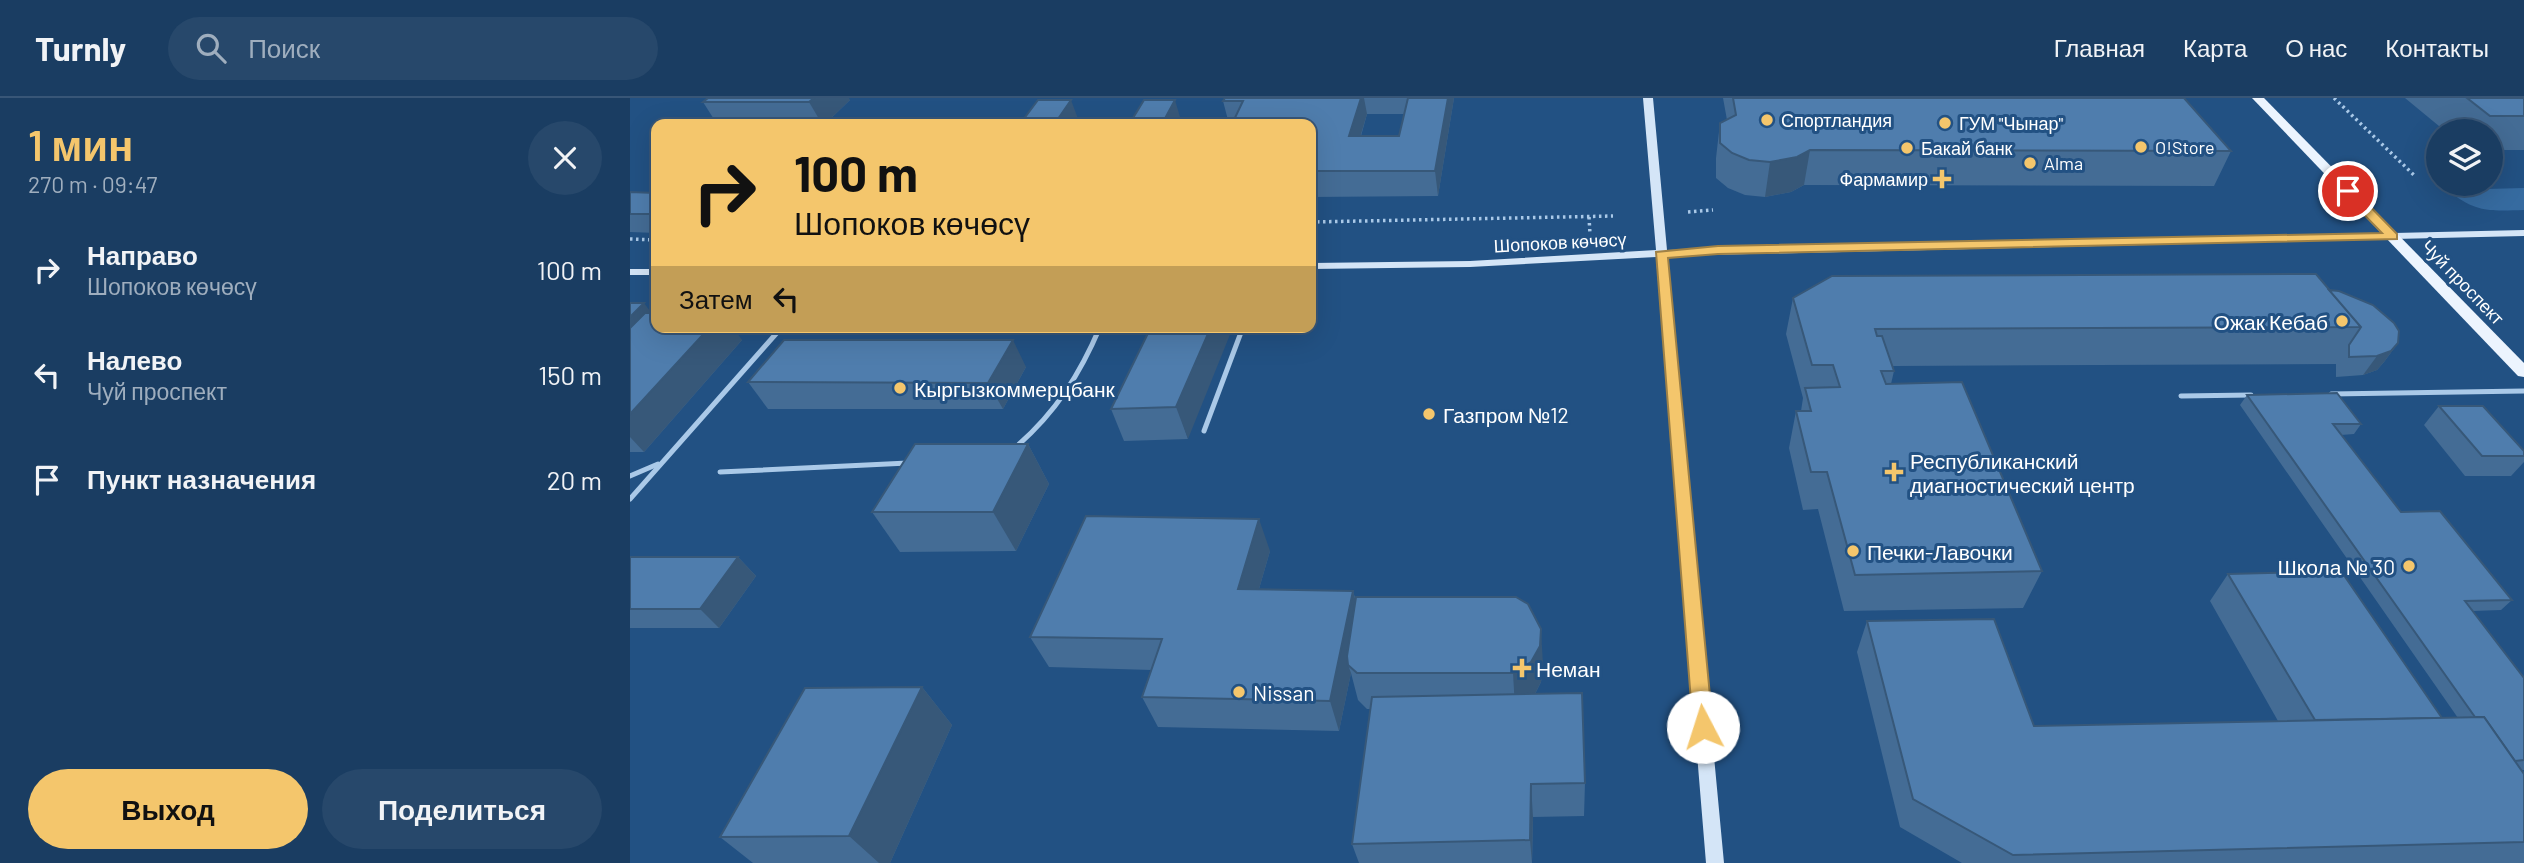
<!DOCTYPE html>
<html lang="ru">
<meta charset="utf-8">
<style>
body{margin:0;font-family:Barlow,sans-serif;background:#27486b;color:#f1f3f6;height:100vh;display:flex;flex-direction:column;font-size:26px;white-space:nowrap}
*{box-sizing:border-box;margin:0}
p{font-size:23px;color:#9faebe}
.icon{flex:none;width:38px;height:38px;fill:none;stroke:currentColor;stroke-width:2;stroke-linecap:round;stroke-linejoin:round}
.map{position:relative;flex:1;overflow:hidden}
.drawer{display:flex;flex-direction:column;background:#1a3d62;width:630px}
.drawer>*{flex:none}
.top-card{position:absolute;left:21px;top:21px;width:665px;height:214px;border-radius:14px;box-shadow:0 7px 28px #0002,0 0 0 2px #385677;background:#f4c66c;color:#111;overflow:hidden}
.controls{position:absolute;left:1796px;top:21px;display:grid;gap:14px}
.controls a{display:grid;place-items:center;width:77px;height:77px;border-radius:50%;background:#1a3d62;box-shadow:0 7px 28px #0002,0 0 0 2px #385677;font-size:35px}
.pin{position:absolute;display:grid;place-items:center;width:60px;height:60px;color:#fff;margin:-30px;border:4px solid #fff;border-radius:50%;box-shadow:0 2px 7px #0007}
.me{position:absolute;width:77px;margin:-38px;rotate:355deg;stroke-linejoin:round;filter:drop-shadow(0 0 5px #0008)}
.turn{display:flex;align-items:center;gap:24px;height:147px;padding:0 28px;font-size:32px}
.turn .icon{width:91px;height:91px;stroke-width:2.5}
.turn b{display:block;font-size:49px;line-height:60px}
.then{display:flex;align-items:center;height:66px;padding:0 28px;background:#0003;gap:14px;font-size:26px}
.round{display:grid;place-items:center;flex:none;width:74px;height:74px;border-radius:37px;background:#27486b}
.head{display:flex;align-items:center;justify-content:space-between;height:119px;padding:0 28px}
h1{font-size:42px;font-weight:600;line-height:52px;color:#f4c66c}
.cta{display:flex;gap:14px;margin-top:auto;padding:14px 28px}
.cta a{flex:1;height:80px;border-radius:42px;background:#f4c66c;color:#111;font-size:28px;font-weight:600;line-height:80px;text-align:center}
.cta a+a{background:#27486b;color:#f1f3f6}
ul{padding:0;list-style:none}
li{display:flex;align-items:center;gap:21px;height:105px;padding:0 28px}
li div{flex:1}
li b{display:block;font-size:26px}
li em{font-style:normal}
header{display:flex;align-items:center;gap:42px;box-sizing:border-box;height:98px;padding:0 35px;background:#1a3d62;border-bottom:2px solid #385677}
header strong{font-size:33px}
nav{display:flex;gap:38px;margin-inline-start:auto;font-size:24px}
.search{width:490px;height:63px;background:#27486b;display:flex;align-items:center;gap:18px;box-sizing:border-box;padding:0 24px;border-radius:38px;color:#9faebe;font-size:26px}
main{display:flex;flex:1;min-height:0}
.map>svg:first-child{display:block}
.green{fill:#366ba0}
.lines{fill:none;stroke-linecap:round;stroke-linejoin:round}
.path{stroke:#aac9e8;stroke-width:3.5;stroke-dasharray:2.5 3.5;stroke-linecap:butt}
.lane{stroke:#aac9e8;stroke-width:5}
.secondary{fill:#d4e5f7;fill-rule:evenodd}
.primary{fill:#ecf4fe;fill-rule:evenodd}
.wall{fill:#446c95;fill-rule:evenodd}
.shaded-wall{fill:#375879}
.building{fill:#4f7dad;stroke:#375879;stroke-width:2}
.route{fill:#f4c66c;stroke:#9f8146;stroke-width:2}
.poi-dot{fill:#f4c66c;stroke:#225183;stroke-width:2.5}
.labels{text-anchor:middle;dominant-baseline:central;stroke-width:6;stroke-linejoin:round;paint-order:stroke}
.far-poi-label{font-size:18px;fill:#fff;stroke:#225183;text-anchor:start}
.far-street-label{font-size:18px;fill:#fff;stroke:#225183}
.poi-label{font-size:21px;fill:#fff;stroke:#225183;text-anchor:start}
</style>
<header>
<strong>Turnly</strong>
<div class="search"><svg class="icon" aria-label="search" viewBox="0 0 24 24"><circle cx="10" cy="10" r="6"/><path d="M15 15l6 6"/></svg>Поиск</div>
<nav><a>Главная</a><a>Карта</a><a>О нас</a><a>Контакты</a></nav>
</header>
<main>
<section class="drawer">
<div class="head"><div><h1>1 мин</h1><p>270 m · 09:47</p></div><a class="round"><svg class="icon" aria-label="close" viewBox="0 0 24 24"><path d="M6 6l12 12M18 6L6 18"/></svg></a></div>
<ul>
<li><svg class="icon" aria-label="right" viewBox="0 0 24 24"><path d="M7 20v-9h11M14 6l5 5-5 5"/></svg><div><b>Направо</b><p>Шопоков көчөсү</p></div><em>100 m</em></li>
<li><svg class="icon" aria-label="left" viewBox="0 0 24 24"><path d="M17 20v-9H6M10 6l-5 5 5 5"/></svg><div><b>Налево</b><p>Чуй проспект</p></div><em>150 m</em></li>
<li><svg class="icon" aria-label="arrive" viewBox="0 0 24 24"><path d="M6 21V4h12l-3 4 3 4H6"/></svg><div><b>Пункт назначения</b></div><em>20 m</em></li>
</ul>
<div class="cta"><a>Выход</a><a>Поделиться</a></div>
</section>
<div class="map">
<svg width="1894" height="765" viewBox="0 0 1894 765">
<rect width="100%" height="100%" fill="#225183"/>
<!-- green -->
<path class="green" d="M1894 90V112C1860 113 1845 115 1818 92Z"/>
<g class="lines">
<!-- path -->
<g class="path">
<path d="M1704 0 1786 79"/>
<path d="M1058 114 1083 112"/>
<path d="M959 119 960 136"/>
<path d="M681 124 983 118"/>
<path d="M0 141 26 142"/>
</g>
<!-- lane -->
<g class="lane">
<path d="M1701 296 1894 293"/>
<path d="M1551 298 1621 297"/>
<path d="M574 333 613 229"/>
<path d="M387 348C426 314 450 276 470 229"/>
<path d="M90 374 278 365"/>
<path d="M0 378 28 366"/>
<path d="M0 401 152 229"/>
</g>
<!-- secondary -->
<g class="secondary">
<path d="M1013 0H1023L1037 152 1894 132V138L1037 158 1094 765H1076L1026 159 840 169 681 171V165L840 163 1026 152Z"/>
<rect x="0" y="171" width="26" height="6"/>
</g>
<!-- primary -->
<path class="primary" d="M1622 0H1634L1894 265V279L1888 278Z"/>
</g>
<!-- wall -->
<g class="wall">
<path d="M595 0H824L808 98 681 99V26H599L593 3ZM737 16H774L769 38H731Z"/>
<path d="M1093 0H1554L1601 53 1584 88 1174 87 1161 94 1135 99 1115 97 1098 90 1086 80V60L1090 25 1097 22Z"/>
<path d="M1775 0H1894V52H1860V33H1815Z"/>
<path d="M220 2 195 26H87L73 4Z"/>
<path d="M0 94 26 95V135L0 134Z"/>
<path d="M1699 192 1768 245 1754 264 1747 272 1733 277 1706 279V266L1263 268 1264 273 1261 286 1412 473 1393 510 1214 513 1188 411 1173 412 1159 350 1166 313H1171L1173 300 1156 236 1163 200Z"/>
<path d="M0 205 21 215 112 242 14 354H0Z"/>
<path d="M521 229 558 341 494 343 481 311Z"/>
<path d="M396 269 373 311H138L118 284Z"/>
<path d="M1617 297 1731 326 1724 336 1711 337 1771 414 1882 502 1871 512 1843 513 1894 580V672H1891L1894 676V765H1332L1270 729 1227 554 1237 523 1404 628 1648 623 1580 503 1598 476 1812 620H1828L1610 307Z"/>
<path d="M1809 308 1894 353V364L1881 378H1835L1794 327Z"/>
<path d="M398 346 419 386 386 453 270 454 242 414Z"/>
<path d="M640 453 629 491 723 493 726 503 913 567 911 584 905 596 955 685 954 718 903 719 902 765H729L722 746 741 611H737L728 602 721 575 709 633 528 629 512 599 522 572 419 569 400 539Z"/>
<path d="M0 459H108L126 478 89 530H0Z"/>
<path d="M292 589 322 627 260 765H123L90 739Z"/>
</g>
<!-- shaded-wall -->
<g class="shaded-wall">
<path d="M184 0H219L220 2 195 26H192L179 4Z"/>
<path d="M731 0H734L737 16 723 63 719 38Z"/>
<path d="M818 0H824L808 98 805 73Z"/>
<path d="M441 2 450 26 428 21Z"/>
<path d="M545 2 552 26H532Z"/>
<path d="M1180 52 1174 87 1161 94 1135 99 1140 64Z"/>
<path d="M14 205 26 221 0 267V219Z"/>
<path d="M80 229H103L112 242 14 354 0 339V316Z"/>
<path d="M581 229H603L558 341 546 309Z"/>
<path d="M383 242 396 269 373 311 358 285Z"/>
<path d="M1768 245 1754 264 1747 272 1733 277 1747 258Z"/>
<path d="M398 346 419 386 386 453 363 414Z"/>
<path d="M629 421 640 453 620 522 608 491Z"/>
<path d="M108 459 126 478 89 530 70 511Z"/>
<path d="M723 493 731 524 718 567 721 575 709 633 700 603Z"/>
<path d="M911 531 913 567 911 584 903 600 885 610 883 575Z"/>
<path d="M292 589 322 627 260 765H249L219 738Z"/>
<path d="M901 686 903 719 902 765 900 742Z"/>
</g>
<!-- building -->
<g class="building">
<path d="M78 0H184L179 4H73Z"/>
<path d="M595 0H731L719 38H769L778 0H818L805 73H681V26H602L613 3H593Z"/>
<path d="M1103 0H1554L1601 53 1180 52 1167 59 1140 64 1119 62 1102 55 1090 45V25L1106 17Z"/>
<path d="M1837 0H1894V18H1860Z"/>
<path d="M408 2H441L428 21 503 20 514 2H545L532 26H390Z"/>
<path d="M0 94 26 95V116H0Z"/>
<path d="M1686 176 1731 229 1245 231 1247 238H1252L1264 273H1251L1256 286 1332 284 1412 473 1225 477 1197 374H1181L1166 313H1181L1175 290 1210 289 1203 267H1182L1163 200 1202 178Z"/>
<path d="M1699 192 1709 193 1743 207 1764 225 1769 233 1768 245 1761 253 1747 258 1719 259V247L1731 229Z"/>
<path d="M0 205H14L0 219Z"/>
<path d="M15 215H26V229H80L0 316V230Z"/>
<path d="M521 229H581L546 309 481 311Z"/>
<path d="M154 242H383L358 285 118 284Z"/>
<path d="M1707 295 1731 326H1703L1771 414 1810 413 1882 502 1835 503 1894 580V662L1885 663 1854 619H1845L1617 297Z"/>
<path d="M1809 308H1853L1894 353V358H1852Z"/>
<path d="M285 346H398L363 414H242Z"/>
<path d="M456 418 629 421 608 491 723 493 700 603 512 599 532 541 400 539Z"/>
<path d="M0 459H108L70 511H0Z"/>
<path d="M1711 473 1812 620 1685 622 1598 476Z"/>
<path d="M726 499H886L898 506 911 531 910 548 901 564 883 575H727L718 567 717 558Z"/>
<path d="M1364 521 1404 628 1854 619 1894 676V744L1383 757 1283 701 1237 523Z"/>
<path d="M292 589 219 738 90 739 175 590Z"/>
<path d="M952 595 955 685 901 686 900 742 722 746 742 599Z"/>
</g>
<!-- route -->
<path class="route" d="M1718 89 1722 90 1767 136V141L1088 156 1038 160 1083 629 1080 635 1073 638 1066 635 1063 629 1026 154 1088 148 1752 135 1713 95 1712 93Z"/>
<!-- markers -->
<g class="poi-dot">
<circle cx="1137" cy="22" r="7"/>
<circle cx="1315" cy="25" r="7"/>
<circle cx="1511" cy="49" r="7"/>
<circle cx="1277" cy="50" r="7"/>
<circle cx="1400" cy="65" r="7"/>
<path d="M1308.5 70.5h7v7h7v7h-7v7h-7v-7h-7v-7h7z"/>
<circle cx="1712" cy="223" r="7"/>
<circle cx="270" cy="290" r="7"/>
<circle cx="799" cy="316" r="7"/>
<path d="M1260.5 363.5h7v7h7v7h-7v7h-7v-7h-7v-7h7z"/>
<circle cx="1223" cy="453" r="7"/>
<circle cx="1779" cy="468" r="7"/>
<path d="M888.5 559.5h7v7h7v7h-7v7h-7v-7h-7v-7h7z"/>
<circle cx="609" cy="594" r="7"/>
</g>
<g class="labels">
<!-- far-poi labels -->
<g class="far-poi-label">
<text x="1151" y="22">Спортландия</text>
<text x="1329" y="25">ГУМ "Чынар"</text>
<text x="1525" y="49">O!Store</text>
<text x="1291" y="50">Бакай банк</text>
<text x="1414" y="65">Alma</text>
<text x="1298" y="81" text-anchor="end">Фармамир</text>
</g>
<!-- far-street labels -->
<g class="far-street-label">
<text transform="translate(930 144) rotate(-3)">Шопоков көчөсү</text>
<text transform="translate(1833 184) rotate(46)">Чуй проспект</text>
</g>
<!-- poi labels -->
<g class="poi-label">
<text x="1698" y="223" text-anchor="end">Ожак Кебаб</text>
<text x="284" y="290">Кыргызкоммерцбанк</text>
<text x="813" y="316">Газпром №12</text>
<text x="1280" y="362">Республиканский<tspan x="1280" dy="24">диагностический центр</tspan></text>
<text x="1237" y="453">Печки-Лавочки</text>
<text x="1765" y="468" text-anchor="end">Школа № 30</text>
<text x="906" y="570">Неман</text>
<text x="623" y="594">Nissan</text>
</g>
</g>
</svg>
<div class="controls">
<a><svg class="icon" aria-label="layers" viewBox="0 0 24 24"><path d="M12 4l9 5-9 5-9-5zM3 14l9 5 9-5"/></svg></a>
</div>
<div class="pin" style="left:1718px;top:93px;background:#d93025"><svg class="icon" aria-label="arrive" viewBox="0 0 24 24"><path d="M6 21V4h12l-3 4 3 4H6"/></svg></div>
<svg class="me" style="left:1073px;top:629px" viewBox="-20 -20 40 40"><circle r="19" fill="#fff"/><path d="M0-13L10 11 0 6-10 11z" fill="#f4c66c"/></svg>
<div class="top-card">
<div class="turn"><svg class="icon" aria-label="right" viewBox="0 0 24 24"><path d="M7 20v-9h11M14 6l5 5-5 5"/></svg><div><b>100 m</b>Шопоков көчөсү</div></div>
<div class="then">Затем<svg class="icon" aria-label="left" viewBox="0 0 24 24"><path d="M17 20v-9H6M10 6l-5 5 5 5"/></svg></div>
</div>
</div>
</main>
